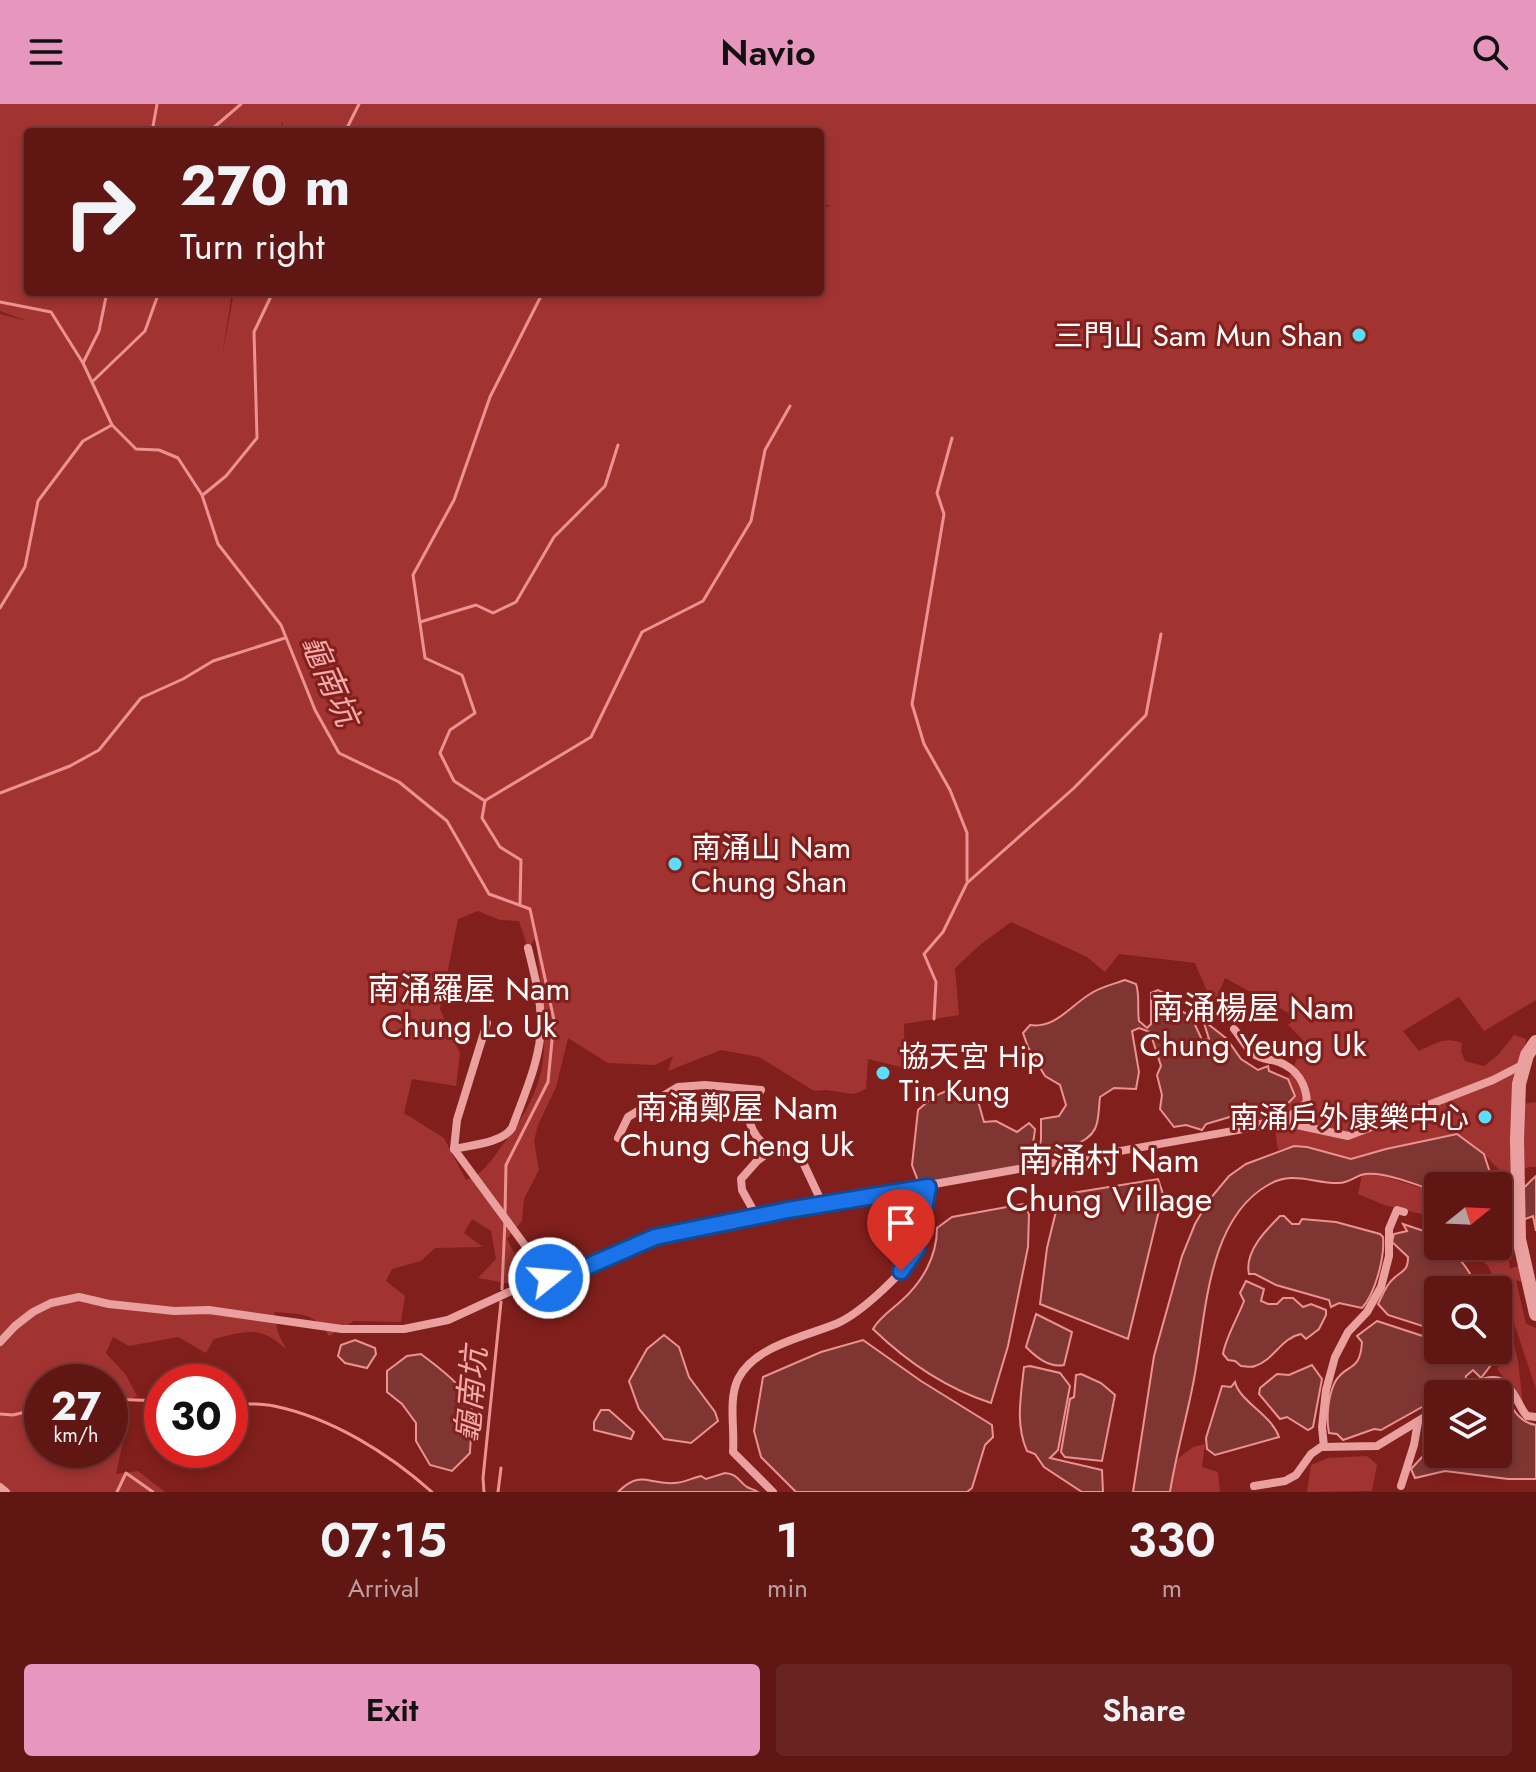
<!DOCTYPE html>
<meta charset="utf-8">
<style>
body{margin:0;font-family:Jost,"Noto Sans SC",sans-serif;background:#692422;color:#f1f3f6;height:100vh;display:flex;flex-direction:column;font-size:30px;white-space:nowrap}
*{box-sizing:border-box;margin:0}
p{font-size:26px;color:#ba9fa0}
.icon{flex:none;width:44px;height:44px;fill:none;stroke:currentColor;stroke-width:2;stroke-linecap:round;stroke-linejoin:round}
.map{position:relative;height:1388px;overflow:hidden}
.panel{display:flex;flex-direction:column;background:#601714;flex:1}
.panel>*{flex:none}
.top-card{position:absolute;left:24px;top:24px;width:800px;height:168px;border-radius:8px;box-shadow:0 4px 12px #0003,0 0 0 2px #743634;background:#601714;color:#f1f3f6;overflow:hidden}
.needle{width:52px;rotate:72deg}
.buttons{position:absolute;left:1424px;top:1068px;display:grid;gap:16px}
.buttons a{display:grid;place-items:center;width:88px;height:88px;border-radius:8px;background:#601714;box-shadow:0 4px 12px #0003,0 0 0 2px #743634;font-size:40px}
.speed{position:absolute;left:24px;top:1260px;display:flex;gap:16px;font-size:40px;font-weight:700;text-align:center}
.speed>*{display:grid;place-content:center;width:104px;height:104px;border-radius:50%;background:#601714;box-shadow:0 4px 12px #0003,0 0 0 2px #743634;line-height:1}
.speed small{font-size:20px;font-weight:400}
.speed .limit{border:12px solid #d22;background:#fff;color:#111}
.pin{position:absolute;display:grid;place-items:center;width:68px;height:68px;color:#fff;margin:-82px -34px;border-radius:50% 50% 50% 0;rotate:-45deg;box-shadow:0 0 8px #0007}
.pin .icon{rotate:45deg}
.me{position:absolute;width:88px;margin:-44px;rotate:73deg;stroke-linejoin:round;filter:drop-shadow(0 0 6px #0008)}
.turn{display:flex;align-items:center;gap:28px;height:168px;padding:0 24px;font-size:36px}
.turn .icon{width:104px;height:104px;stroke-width:2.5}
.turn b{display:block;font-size:56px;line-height:68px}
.eta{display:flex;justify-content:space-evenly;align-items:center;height:136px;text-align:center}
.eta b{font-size:48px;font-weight:600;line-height:56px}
.primary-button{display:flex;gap:16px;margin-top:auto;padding:16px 24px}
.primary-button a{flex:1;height:92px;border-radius:8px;background:#e797bd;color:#111;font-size:32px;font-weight:600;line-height:92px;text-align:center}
.primary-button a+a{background:#692422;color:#f1f3f6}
header{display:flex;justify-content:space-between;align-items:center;height:104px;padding:0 24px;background:#e797bd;color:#111;font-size:36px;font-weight:600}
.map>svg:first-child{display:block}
.green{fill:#a13431;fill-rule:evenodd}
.water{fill:#7f3633;stroke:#ec9292;stroke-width:2}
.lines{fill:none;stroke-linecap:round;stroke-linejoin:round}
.stream{stroke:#ec9292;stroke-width:3}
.minor{stroke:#eaa09f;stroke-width:8}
.tertiary{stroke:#eaa09f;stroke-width:14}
.route-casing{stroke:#114b97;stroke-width:20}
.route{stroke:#1a73e8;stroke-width:14}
.poi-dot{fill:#5bdefb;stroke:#801f1b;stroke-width:3}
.labels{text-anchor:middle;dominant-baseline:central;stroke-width:6;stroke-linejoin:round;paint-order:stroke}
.poi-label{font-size:30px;fill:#fff;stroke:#801f1b;text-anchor:end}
.water-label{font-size:32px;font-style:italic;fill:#f2abaa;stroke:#801f1b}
.neighbourhood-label{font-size:32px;fill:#fff;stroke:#801f1b}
.quarter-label{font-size:34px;fill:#fff;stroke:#801f1b}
</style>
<header><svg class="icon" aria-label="menu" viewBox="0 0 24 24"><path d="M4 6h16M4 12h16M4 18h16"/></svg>Navio<svg class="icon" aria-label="search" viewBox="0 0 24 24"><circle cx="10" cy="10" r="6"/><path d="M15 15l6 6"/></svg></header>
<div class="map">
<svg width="1536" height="1388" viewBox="0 0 1536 1388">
<rect width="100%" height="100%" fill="#801f1b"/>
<!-- green -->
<g class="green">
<path d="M0 0H1536V896L1484 927 1459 893 1403 927 1419 947C1434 940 1446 932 1462 939L1461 947 1465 957 1484 962 1499 950 1514 931 1526 935 1522 963V1000L1536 998V1063H1529L1505 1072 1484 1050 1457 1030 1386 1045 1351 1055 1294 1042 1278 1046 1273 1015 1294 991 1288 975 1305 938 1288 921 1296 913 1225 874 1207 917 1201 916 1203 895 1209 892 1195 859 1119 850 1105 868 1087 853 1011 818 980 841 955 864 959 911 904 920 905 964 868 955 866 985 854 990 826 986 814 987 759 953 721 946 668 967 673 952 655 961 608 959 568 934 556 983 538 1021 534 1037 539 1066 524 1095 522 1117 507 1135 515 1151 532 1156 526 1173 512 1180 478 1174 496 1155 491 1127 472 1115 464 1129 483 1143 435 1144 421 1157 392 1165 386 1177 405 1192 401 1218 354 1217 329 1232C314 1207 301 1211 274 1208L278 1229 286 1245C259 1221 247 1227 214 1235L206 1249 178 1233 129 1242 113 1233 106 1249 126 1271 137 1292 122 1299H110V1278H72L68 1262 60 1266 52 1278H42V1292L30 1311H42V1346H73L78 1359 86 1346H110V1310L129 1309 116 1370 138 1367 165 1388H0V210L27 217 0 207ZM282 17 284 28H382V25L394 28H820V102L832 101 820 106V188H234L222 253 232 188H28V28H281ZM478 807 500 816 519 817 528 844 536 834C539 874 548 916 543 956 540 987 520 1019 501 1043 490 1058 483 1070 466 1076L444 1034 404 1009 412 975 456 982 460 949 440 905 458 815Z"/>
<path d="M1364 1070 1383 1072 1438 1089V1114L1384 1101 1358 1090 1362 1071Z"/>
<path d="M1498 1133 1510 1136 1508 1152 1510 1165 1531 1157 1535 1182 1516 1176 1526 1220 1536 1224V1285L1514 1219 1505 1204 1518 1257 1523 1300 1497 1265 1508 1249 1498 1205V1186H1494C1493 1165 1488 1153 1465 1155L1458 1142H1498Z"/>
<path d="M1205 1340 1202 1363 1218 1368 1220 1388H1170L1175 1357 1193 1343Z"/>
<path d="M1367 1352 1377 1361 1372 1387 1307 1388 1311 1361 1328 1354Z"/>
</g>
<!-- water -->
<g class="water">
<path d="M1125 876 1136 880C1140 891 1137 905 1139 917L1147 924 1151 920V889L1158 886 1169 891 1178 899 1177 905 1191 912 1202 936 1209 935 1203 916 1227 935 1241 955 1258 966 1268 962 1269 967 1288 975 1295 992 1273 1015 1238 1020 1233 1012 1206 1020 1202 1026 1186 1021 1174 1023 1160 1005 1162 991 1157 971 1161 962 1150 928 1139 924 1132 927 1139 968 1136 985 1114 984 1100 993C1099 1001 1099 1011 1097 1019 1093 1040 1062 1045 1044 1050L1038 1047 1041 1036V1015L1059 1012 1066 1001 1060 981 1045 972 1028 943 1023 929 1030 921C1055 925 1070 902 1090 890 1100 883 1114 880 1125 876Z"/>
<path d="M948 986 978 997 984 1018 996 1017 1017 1028 1029 1019 1035 1025C1033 1043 1032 1052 1018 1066L931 1078 918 1077 912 1061 918 1006 933 993Z"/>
<path d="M1457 1030 1484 1050 1493 1078 1498 1082H1438V1089C1422 1082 1378 1065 1361 1071 1353 1074 1348 1079 1339 1079 1314 1080 1293 1066 1268 1081 1206 1116 1206 1214 1194 1275 1187 1313 1176 1350 1170 1388H1133L1154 1252 1182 1152 1195 1120 1209 1096 1229 1072 1246 1060 1294 1042 1307 1043 1351 1055 1386 1045Z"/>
<path d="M1536 1072V1127L1533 1112 1520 1117 1498 1114V1082C1522 1093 1519 1087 1536 1072Z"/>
<path d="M1158 1075 1163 1090 1128 1235 1040 1200 1047 1144 1060 1091Z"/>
<path d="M1023 1100 1029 1110 1028 1143 1008 1242 991 1299C945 1284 908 1259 873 1225 879 1214 891 1206 900 1198 922 1179 937 1153 937 1124L952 1113Z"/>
<path d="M1280 1112H1284L1292 1120H1299L1302 1115 1336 1118 1380 1130 1383 1133C1385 1153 1375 1190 1362 1204L1339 1199 1331 1203 1329 1196 1276 1181 1255 1170H1249C1244 1148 1266 1126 1280 1112Z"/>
<path d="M1403 1120 1436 1131 1438 1142H1446C1460 1154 1472 1168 1477 1186H1438V1227L1388 1211 1378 1200C1382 1192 1386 1181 1393 1175 1402 1166 1408 1168 1408 1153L1392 1138 1394 1130 1407 1127Z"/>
<path d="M1246 1177 1264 1185 1261 1197 1268 1200H1277L1283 1194H1293L1303 1203 1311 1200 1326 1206V1211L1319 1225 1306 1235 1301 1230C1281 1234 1274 1256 1255 1262 1251 1264 1246 1262 1241 1262L1235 1257 1228 1256 1223 1250C1225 1235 1238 1213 1244 1197L1240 1189Z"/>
<path d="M1036 1210 1072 1228 1064 1261C1049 1264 1036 1253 1026 1243Z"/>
<path d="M1377 1217 1438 1237V1246H1495L1494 1257 1481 1274 1473 1266 1466 1272 1465 1278 1443 1290H1438V1294L1381 1326 1374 1325 1343 1336 1337 1330 1329 1329C1326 1314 1328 1292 1335 1278 1346 1258 1360 1270 1362 1238L1357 1232Z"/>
<path d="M664 1231 679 1243 689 1273 715 1308 718 1317 691 1339 664 1335 639 1305 629 1277 647 1245Z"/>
<path d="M355 1236 375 1244 376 1250 367 1264 345 1259 338 1252 341 1241Z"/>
<path d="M863 1236 921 1277 992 1321 993 1333 985 1341 972 1384 967 1388H796L761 1353 754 1327 763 1273 821 1248Z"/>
<path d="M421 1250C439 1264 472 1286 473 1312 473 1324 470 1337 470 1349L452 1367 430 1361 416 1337V1319L402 1300 387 1288V1267L407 1252Z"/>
<path d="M1312 1261 1322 1275 1313 1323 1308 1326 1287 1313 1280 1315 1259 1290 1260 1284 1277 1270 1289 1271Z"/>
<path d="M1030 1262 1060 1269 1070 1282 1058 1346 1050 1354 1102 1366 1103 1388H1082L1044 1363 1035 1350 1027 1347C1015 1320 1021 1292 1024 1263Z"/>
<path d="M1081 1270 1101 1279 1115 1291 1102 1357 1065 1353 1061 1348 1070 1295 1074 1293 1076 1271Z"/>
<path d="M1235 1278C1240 1298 1271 1310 1279 1333L1215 1351 1207 1345 1206 1334 1222 1282 1231 1283Z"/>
<path d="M1488 1284 1502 1287C1511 1301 1518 1319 1536 1321V1375H1508L1445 1367 1415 1374 1411 1365 1424 1351 1498 1350V1290H1475Z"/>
<path d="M601 1306H609L634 1328 631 1335 594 1326V1318Z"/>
<path d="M725 1369C738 1370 738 1377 747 1383 751 1385 755 1386 758 1388H618C641 1365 648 1381 674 1379 683 1379 692 1374 701 1372L706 1375Z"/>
</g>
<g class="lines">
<!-- stream -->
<g class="stream">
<path d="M152 28 157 0"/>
<path d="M212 28V25L241 0"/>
<path d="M345 28 359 0"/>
<path d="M0 198 51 208 83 259 112 321 136 345 159 346 178 354 202 391 218 440 281 521 315 606 339 649 399 678 447 717 489 790 530 805 554 916 548 978 506 1061 505 1110"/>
<path d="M83 259 99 227 107 188"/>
<path d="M92 278 145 227 159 188"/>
<path d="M952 334 937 389 944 410 912 600 924 640 950 686 967 729V776"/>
<path d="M204 390 226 372 257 334 254 228 273 188"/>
<path d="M0 504 25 463 38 397 83 337 112 321"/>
<path d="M420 518 476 501 493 509 516 498 554 433 605 382 618 341"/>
<path d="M0 689 70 662 99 646 141 594 183 575 213 557 285 534"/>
<path d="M486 696 591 633 642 528 703 497 751 417 765 346 790 302"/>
<path d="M520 799 521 756 500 743 482 714 485 697 454 677 440 649 450 626 475 609 462 571 425 554 413 471 454 396 490 293 543 188"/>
<path d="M934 915 936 878 924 850 943 828 967 779 1074 684 1146 611 1161 530"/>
<path d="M502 1185 505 1117"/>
<path d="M110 1295 162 1297"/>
<path d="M230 1300C244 1300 260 1299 274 1302 332 1314 388 1349 432 1388"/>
<path d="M0 1310 13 1311 42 1304"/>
<path d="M117 1388 126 1369 153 1388"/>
<path d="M484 1388 483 1374 501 1198"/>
<path d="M498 1388 501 1364"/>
</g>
<!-- minor -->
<g class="minor">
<path d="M487 919 457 1016 454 1045 549 1174"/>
<path d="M1234 925C1240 932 1246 944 1254 950 1262 956 1271 955 1279 958 1297 965 1306 980 1307 998L1283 1018"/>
<path d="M618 1034 628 1013 678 983 705 981 761 986 747 1008C754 1042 769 1045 800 1052L823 1101"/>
<path d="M454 1045C471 1041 502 1039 512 1024 524 991 541 955 541 920 541 894 534 869 528 844"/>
<path d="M757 1113 742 1086 741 1075 757 1057 773 1045"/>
<path d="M0 1238 15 1222 33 1208 51 1199 79 1193 109 1200 174 1207 209 1206 342 1225H404L448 1216 509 1188 584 1164 655 1133 788 1106 1283 1018 1348 1032 1493 976 1524 960"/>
<path d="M1461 1290C1475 1281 1495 1267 1509 1284 1517 1292 1519 1303 1527 1312L1536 1313"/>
<path d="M1324 1343 1322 1323 1326 1286 1335 1253 1348 1228 1367 1208 1381 1183 1389 1152V1125L1397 1106 1404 1108"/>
<path d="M1254 1382 1285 1377 1296 1371 1311 1350 1321 1343 1377 1342 1438 1305"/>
<path d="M1401 1382 1414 1341 1418 1318"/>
<path d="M0 1383 6 1388"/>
<path d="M773 1388 733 1348C735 1325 728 1296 738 1275 755 1241 808 1232 838 1219 860 1209 909 1166 917 1143 924 1125 925 1102 928 1083"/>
</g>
<!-- tertiary -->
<path class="tertiary" d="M1536 938 1527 951 1519 980 1517 1036 1519 1135 1536 1210"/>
</g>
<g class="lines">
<!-- route casing -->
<g class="route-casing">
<path id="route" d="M549 1174 584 1164 655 1133 788 1106 928 1083 917 1144 901 1167"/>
</g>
<!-- route -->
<use href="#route" class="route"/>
</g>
<!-- markers -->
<g class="poi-dot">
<circle cx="1359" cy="231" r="8"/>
<circle cx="675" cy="760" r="8"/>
<circle cx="883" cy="969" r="8"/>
<circle cx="1485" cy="1013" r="8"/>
</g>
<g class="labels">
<!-- poi labels -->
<g class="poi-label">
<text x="1343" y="231">三門山 Sam Mun Shan</text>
<text x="691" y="743" text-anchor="start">南涌山 Nam<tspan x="691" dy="34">Chung Shan</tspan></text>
<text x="899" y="952" text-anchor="start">協天宮 Hip<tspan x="899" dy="34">Tin Kung</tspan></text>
<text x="1469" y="1013">南涌戶外康樂中心</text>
</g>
<!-- water labels -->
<g class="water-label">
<text transform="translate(330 576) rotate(66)">龜南坑</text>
<text transform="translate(471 1291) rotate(-85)">龜南坑</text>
</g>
<!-- neighbourhood labels -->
<g class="neighbourhood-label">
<text x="469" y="885">南涌羅屋 Nam<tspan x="469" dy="37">Chung Lo Uk</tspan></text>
<text x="1253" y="904">南涌楊屋 Nam<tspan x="1253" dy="37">Chung Yeung Uk</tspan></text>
<text x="737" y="1004">南涌鄭屋 Nam<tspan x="737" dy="37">Chung Cheng Uk</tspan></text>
</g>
<!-- quarter labels -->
<g class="quarter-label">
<text x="1109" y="1056">南涌村 Nam<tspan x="1109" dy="39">Chung Village</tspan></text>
</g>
</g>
</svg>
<div class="buttons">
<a><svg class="needle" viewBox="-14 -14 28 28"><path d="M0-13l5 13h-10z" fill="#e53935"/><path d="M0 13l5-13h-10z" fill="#ba9fa0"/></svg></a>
<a><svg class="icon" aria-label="search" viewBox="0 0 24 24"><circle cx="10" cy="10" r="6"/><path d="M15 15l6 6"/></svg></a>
<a><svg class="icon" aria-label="layers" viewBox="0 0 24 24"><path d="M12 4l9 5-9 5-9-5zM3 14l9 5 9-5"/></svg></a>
</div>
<div class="speed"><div>27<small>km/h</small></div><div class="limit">30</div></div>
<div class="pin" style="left:901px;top:1167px;background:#d93025"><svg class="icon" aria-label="arrive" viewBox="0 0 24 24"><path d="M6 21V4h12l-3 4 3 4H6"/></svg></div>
<svg class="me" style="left:549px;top:1174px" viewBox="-20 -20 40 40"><circle r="17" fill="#1a73e8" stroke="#fff" stroke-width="3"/><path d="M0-11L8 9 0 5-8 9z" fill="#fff"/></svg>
<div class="top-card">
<div class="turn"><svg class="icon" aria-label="right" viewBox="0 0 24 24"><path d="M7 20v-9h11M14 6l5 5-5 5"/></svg><div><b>270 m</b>Turn right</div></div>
</div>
</div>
<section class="panel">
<div class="eta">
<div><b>07:15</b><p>Arrival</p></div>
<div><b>1</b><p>min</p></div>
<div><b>330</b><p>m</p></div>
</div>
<div class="primary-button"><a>Exit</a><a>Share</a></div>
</section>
